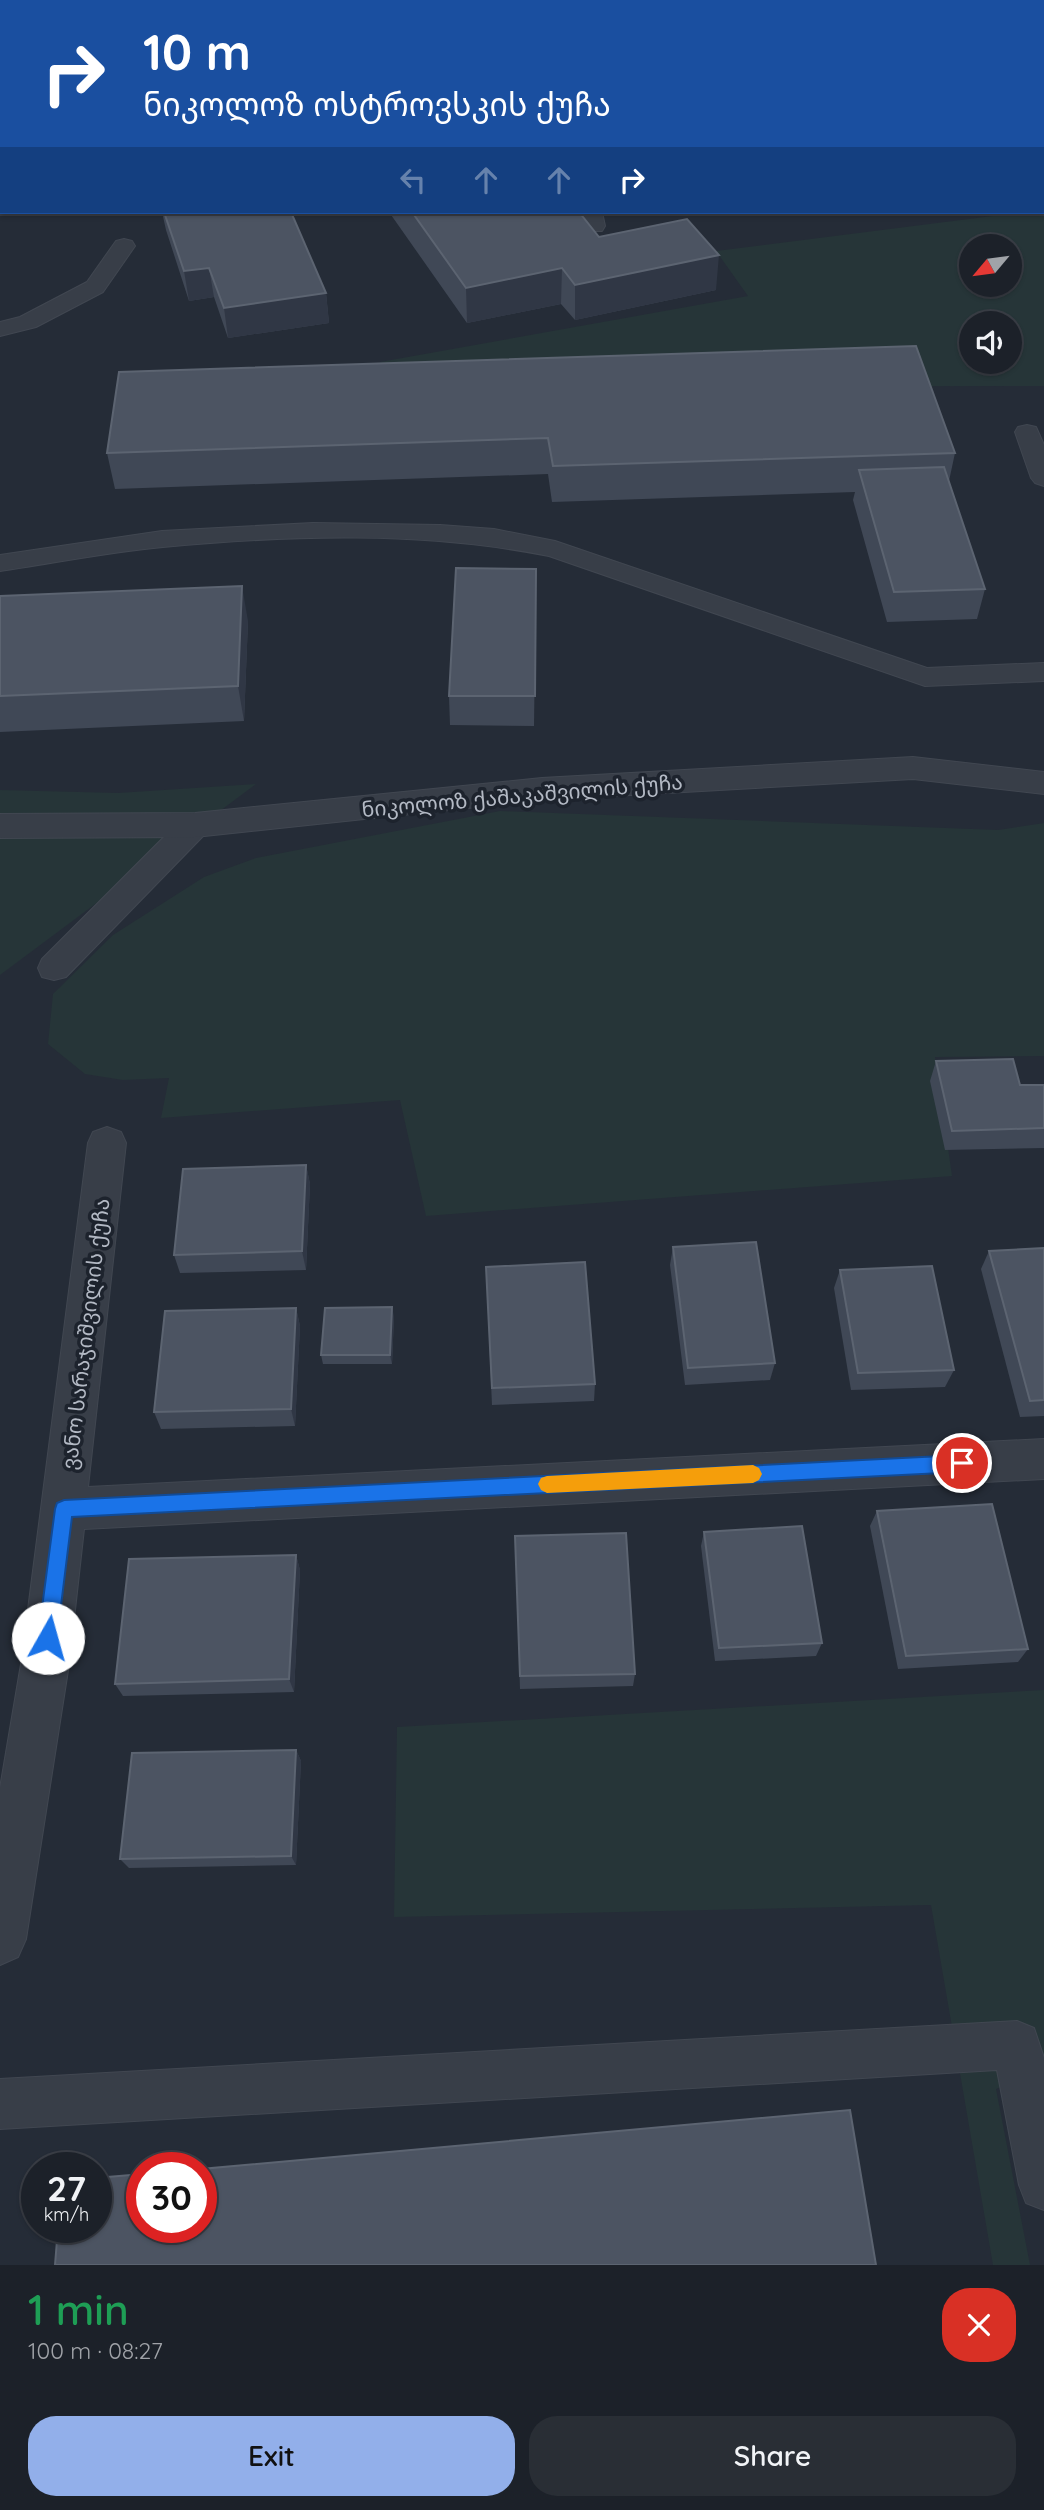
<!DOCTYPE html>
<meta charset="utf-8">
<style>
body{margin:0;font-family:Quicksand,"Noto Sans Georgian",sans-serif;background:#292e35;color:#f1f3f6;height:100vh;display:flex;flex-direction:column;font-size:26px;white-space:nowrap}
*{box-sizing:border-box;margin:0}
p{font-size:23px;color:#a0a3a8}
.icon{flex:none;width:38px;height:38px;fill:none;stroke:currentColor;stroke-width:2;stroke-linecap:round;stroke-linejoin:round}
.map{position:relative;height:2265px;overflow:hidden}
.drawer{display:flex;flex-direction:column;background:#1c2129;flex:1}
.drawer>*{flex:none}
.guide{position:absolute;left:0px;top:0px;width:1045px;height:214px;box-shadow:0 2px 5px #0004,0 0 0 2px #3a3e46;background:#1a4fa0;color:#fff;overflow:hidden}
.needle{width:46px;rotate:241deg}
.tools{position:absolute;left:959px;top:234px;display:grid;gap:14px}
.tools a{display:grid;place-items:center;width:63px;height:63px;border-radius:50%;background:#1c2129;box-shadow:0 2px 5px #0004,0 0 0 2px #3a3e46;font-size:35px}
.speed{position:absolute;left:21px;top:2152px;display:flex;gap:14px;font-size:35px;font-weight:700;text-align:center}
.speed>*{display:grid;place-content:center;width:91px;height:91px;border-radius:50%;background:#1c2129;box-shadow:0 2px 5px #0004,0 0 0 2px #3a3e46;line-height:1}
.speed small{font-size:18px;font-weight:400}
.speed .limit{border:10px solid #d22;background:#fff;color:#111}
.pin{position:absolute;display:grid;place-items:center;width:60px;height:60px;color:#fff;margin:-30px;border:4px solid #fff;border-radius:50%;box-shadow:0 2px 7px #0007}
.me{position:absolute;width:77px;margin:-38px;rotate:7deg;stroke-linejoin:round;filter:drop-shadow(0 0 5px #0008)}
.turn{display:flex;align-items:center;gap:24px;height:147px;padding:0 28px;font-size:32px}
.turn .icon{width:91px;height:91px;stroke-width:2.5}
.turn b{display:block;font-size:49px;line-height:60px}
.lanes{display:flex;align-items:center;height:66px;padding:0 28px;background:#0003;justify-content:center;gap:35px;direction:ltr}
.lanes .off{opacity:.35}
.round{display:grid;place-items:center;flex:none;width:74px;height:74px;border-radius:28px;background:#292e35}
.overview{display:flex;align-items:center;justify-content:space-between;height:119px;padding:0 28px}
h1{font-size:42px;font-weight:600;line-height:52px;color:#1e9e55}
.primary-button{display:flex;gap:14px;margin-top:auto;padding:14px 28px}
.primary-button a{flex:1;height:80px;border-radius:28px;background:#92afea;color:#111;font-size:28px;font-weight:600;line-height:80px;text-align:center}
.primary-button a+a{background:#292e35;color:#f1f3f6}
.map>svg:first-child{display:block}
.green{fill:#263538;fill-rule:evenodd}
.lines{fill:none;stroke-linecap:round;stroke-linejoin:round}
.lane-casing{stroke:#414751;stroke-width:2}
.street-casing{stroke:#414751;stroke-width:2}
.secondary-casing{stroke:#414751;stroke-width:2}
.lane{fill:#383e48;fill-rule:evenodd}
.street{fill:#383e48;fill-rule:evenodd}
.secondary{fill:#464d5a;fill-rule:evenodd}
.wall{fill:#404856}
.shaded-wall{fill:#303745}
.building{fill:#4c5462;stroke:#5c6471;stroke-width:2}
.route{fill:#1a73e8;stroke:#114b97;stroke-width:2}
.slow{fill:#f59e0b}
.labels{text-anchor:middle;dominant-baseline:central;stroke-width:7;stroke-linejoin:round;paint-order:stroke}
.street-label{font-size:21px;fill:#b3b9c4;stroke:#1d232d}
</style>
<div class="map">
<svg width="1044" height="2265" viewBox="0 0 1044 2265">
<rect width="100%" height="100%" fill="#252c37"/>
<!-- green -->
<g class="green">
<path d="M1044 209V386L386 387 380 362 748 296 716 251 1023 212H1043ZM971 247H1010V285H971ZM971 324H1010V362H971Z"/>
<path d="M256 784 0 975V790L118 793Z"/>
<path d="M500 811 998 830 1044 823V1056L935 1057 952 1176 426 1216 400 1100 161 1118 169 1078 123 1080 85 1074 48 1044 53 994 113 935 204 877 256 858Z"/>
<path d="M1044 1690V2069L996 2089 1030 2265H993L931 1905 394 1917 397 1727Z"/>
</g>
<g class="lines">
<!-- lane casing -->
<g class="lane-casing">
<g id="lane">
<path d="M26 0H45L25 2Z"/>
<path d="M663 0H688L689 2H664Z"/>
<path d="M713 0H745L712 2Z"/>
<path d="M0 15 2 16V27H0Z"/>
<path d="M582 212H602L605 226 602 231H586Z"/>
<path d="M124 239 132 241 135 246 103 292 36 327 0 336V322L20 317 87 282 116 241Z"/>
<path d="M1027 425 1036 427 1044 445V486L1035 483 1031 478 1015 432 1018 427Z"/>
<path d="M313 523 440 525 494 529 555 541 927 668 1044 663V681L925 686 549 556C424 531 290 535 163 547 109 552 54 563 0 571V555L162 531Z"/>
<path d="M195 814 206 817 210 825 206 833 66 977 54 980 42 977 38 968 42 959 184 817Z"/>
<path d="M1017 2021 1034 2028 1044 2058V2210L1026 2203 1019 2185 997 2070 0 2129V2079Z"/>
</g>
</g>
<!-- street casing -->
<g class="street-casing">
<g id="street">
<path d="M913 757 1044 772V794L913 779 542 800 195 837 0 838V814L195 813 542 778Z"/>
<path d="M107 1127 121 1132 126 1143 88 1487 1044 1439V1479L84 1529 69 1664 26 1939 18 1957 0 1965V1788L21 1664 88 1143 93 1132Z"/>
</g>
</g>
<!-- secondary casing -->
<g class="secondary-casing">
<g id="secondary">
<path d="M137 0H159L136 2Z"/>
<path d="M0 98H2L0 111Z"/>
</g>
</g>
<!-- lane -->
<use href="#lane" class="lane"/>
<!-- street -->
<use href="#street" class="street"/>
<!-- secondary -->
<use href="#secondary" class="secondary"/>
</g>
<!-- wall -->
<g class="wall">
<path d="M58 0H92L89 2H67Z"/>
<path d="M215 0H306L303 2H215Z"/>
<path d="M815 0H922V2H816Z"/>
<path d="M931 0H982L983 2H932Z"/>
<rect x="1043" y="47" width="1" height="32"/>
<path d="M162 212H291L326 293 329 323 228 338 214 297 189 301 166 230Z"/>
<path d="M389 212H579L599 237 716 290 575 320 561 304 467 323Z"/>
<path d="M119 372 955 453 949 481 985 589 977 619 887 622 853 500 855 492 552 502 548 474 115 489 107 453Z"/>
<path d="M536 569 534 726 450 725 449 696Z"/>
<path d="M0 596 248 621 244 721 0 732Z"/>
<path d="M936 1061 1020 1085H1044V1148L945 1150 930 1081Z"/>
<path d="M306 1165 310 1184 306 1270 180 1273 174 1255Z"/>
<path d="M673 1247 775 1363 770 1380 685 1385 670 1265Z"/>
<path d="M1044 1248V1416L1020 1417 981 1269 989 1251Z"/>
<path d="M486 1267 595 1384 594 1401 492 1405Z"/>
<path d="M840 1270 954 1370 945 1387 851 1390 834 1288Z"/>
<path d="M296 1308 300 1326 295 1426 161 1429 154 1412Z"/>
<path d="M394 1316 392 1364H323L321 1355Z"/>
<path d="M877 1511 1028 1649 1018 1662 898 1669 870 1526Z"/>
<path d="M704 1532 822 1643 816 1656 715 1661 701 1546Z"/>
<path d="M515 1536 635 1674 633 1686 520 1689Z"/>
<path d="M296 1555 300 1570 294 1692 123 1696 115 1684Z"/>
<path d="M296 1750 301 1761 296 1865 129 1868 120 1859Z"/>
</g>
<!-- shaded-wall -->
<g class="shaded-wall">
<path d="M267 0H306L303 2H265Z"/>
<path d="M2 177V203L0 204V178Z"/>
<path d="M719 255 716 290 575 320V285Z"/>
<path d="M209 268 214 297 189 301 184 271Z"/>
<path d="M562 268 561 304 467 323 466 288Z"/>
<path d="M326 293 329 323 228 338 224 308Z"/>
<path d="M242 586 248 621 244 721 238 686Z"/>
<path d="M306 1165 310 1184 306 1270 302 1251Z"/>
<path d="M392 1307 394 1316 392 1364 390 1355Z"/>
<path d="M296 1308 300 1326 295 1426 291 1409Z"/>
<path d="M296 1555 300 1570 294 1692 289 1679Z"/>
<path d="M296 1750 301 1761 296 1865 291 1856Z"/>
</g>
<!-- building -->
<g class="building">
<rect x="362" y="0" width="158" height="2"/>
<rect x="829" y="0" width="93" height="2"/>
<path d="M944 0H982L983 2H944Z"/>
<path d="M0 139H2V177L0 178Z"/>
<path d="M164 212H291L326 293 224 308 209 268 184 271Z"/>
<path d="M412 212H579L599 237 687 219 719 255 575 285 562 268 466 288Z"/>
<path d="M916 346 955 453 553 466 548 438 107 453 119 372Z"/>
<path d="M944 467 985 589 894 592 859 470Z"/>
<path d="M456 568 536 569 535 696H449Z"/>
<path d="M242 586 238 686 0 696V596Z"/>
<path d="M1013 1059 1020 1085H1044V1128L952 1131 936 1061Z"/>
<path d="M306 1165 302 1251 174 1255 183 1169Z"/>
<path d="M756 1242 775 1363 688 1368 673 1247Z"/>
<path d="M1044 1248V1400L1030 1401 989 1251Z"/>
<path d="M585 1262 595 1384 492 1388 486 1267Z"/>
<path d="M932 1266 954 1370 858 1373 840 1270Z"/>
<path d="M392 1307 390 1355H321L325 1308Z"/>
<path d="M296 1308 291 1409 154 1412 165 1311Z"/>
<path d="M992 1504 1028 1649 906 1656 877 1511Z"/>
<path d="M802 1526 822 1643 719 1648 704 1532Z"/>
<path d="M626 1533 635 1674 520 1676 515 1536Z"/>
<path d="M296 1555 289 1679 115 1684 129 1559Z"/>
<path d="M296 1750 291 1856 120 1859 132 1753Z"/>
<path d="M850 2110 876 2265H55L58 2228H96V2178L142 2174V2228H201V2169Z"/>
</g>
<!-- route -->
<path class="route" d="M962 1455 969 1457 971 1463 969 1469 962 1472 72 1517 57 1638 55 1645 48 1647 41 1645 38 1638 55 1509 57 1503 64 1500Z"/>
<!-- slow -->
<path class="slow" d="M753 1465 759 1468 762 1474 759 1480 753 1483 547 1493 541 1490 538 1484 541 1478 547 1476Z"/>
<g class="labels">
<!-- street labels -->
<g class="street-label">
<text transform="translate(522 795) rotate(-5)">ნიკოლოზ ქაშაკაშვილის ქუჩა</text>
<text transform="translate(85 1334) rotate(-83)">ვანო სარაჯიშვილის ქუჩა</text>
</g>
</g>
</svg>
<div class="tools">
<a><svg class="needle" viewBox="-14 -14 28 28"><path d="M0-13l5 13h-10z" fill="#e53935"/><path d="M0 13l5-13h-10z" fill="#a0a3a8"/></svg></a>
<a><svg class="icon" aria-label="sound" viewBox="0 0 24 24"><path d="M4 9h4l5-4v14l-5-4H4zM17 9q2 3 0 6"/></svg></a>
</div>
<div class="speed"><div>27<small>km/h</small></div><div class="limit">30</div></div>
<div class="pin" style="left:962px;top:1463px;background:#d93025"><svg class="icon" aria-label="arrive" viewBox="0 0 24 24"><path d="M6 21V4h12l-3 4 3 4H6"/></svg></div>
<svg class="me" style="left:48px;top:1638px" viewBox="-20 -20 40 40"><circle r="19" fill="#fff"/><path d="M0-13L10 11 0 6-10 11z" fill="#1a73e8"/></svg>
<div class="guide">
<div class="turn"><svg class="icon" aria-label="right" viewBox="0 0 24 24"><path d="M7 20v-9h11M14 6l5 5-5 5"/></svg><div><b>10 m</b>ნიკოლოზ ოსტროვსკის ქუჩა</div></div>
<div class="lanes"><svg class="icon off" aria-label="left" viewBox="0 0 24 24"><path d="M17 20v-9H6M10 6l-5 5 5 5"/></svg><svg class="icon off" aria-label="ahead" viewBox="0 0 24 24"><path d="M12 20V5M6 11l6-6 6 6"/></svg><svg class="icon off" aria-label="ahead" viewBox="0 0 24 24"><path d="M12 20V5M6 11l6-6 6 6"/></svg><svg class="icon" aria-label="right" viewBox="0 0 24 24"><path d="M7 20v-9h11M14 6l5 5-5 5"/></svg></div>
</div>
</div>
<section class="drawer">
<div class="overview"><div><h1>1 min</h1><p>100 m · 08:27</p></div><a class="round" style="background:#d93025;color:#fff"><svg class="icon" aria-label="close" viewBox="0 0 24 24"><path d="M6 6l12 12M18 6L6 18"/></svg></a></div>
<div class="primary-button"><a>Exit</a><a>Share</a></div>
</section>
